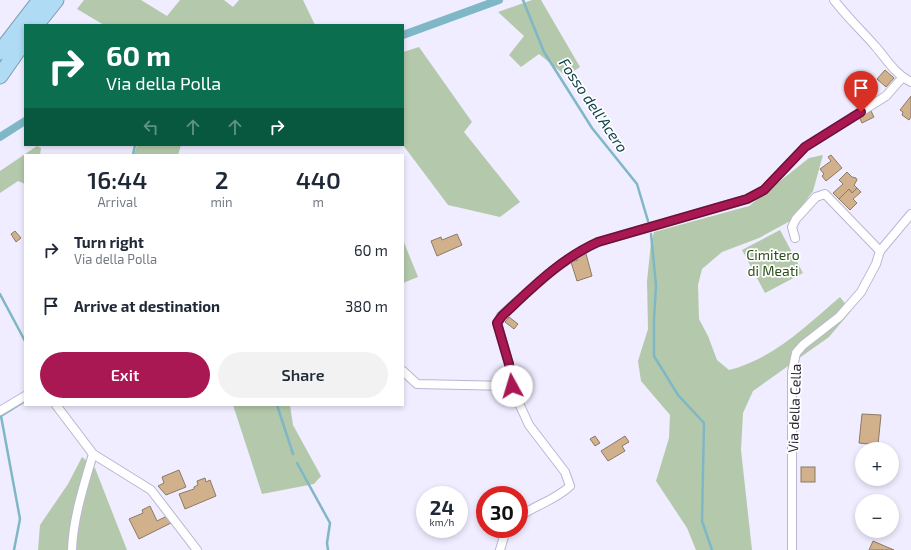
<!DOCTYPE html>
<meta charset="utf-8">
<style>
body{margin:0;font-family:"Exo 2",sans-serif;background:#f2f2f3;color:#1f2937;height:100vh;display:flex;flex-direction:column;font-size:15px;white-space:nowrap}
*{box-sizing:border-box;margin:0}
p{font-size:13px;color:#747a83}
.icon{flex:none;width:22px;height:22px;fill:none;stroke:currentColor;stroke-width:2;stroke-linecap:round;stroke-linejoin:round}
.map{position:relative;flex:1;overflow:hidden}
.side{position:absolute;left:24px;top:154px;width:380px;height:252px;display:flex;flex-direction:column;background:#fff;border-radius:0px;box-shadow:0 2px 6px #0003}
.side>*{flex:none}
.banner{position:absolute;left:24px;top:24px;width:380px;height:122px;border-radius:0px;box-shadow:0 2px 6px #0003;background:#0b6e4f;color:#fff;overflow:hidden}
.tools{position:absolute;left:855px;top:442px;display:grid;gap:8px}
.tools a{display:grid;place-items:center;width:44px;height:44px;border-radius:50%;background:#fff;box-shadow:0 2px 6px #0003;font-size:20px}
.speed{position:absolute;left:416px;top:486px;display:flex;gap:8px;font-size:20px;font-weight:700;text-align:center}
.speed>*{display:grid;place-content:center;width:52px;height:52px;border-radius:50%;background:#fff;box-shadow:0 2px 6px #0003;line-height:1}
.speed small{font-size:10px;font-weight:400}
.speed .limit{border:6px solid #d22;background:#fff;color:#111}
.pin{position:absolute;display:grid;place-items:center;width:34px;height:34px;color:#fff;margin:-41px -17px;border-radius:50% 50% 50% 0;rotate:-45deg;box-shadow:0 0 4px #0007}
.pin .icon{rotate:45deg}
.me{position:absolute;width:44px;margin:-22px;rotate:354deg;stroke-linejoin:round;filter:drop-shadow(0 0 3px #0008)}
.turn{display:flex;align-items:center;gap:14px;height:84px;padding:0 16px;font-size:18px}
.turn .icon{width:52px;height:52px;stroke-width:2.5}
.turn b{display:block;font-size:28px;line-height:34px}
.lanes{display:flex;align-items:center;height:38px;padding:0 16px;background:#0003;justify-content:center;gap:20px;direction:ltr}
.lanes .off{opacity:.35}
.eta{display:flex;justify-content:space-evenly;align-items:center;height:68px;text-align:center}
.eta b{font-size:24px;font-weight:600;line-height:28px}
.cta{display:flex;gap:8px;margin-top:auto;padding:8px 16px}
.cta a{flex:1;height:46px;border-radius:24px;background:#a91852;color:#fff;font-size:16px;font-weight:600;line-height:46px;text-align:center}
.cta a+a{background:#f2f2f3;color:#1f2937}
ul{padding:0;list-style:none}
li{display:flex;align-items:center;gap:12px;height:56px;padding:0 16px}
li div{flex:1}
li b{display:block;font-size:15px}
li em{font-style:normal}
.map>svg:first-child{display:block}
.green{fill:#b4c9ab}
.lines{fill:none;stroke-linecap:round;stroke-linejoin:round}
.stream{stroke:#80b7c6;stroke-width:2.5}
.canal{stroke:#80b7c6;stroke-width:8}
.building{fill:#d1b08c;stroke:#8d7a64}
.minor-casing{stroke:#bab6d2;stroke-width:10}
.motorway-casing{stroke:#7f9baf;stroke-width:17}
.minor{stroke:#fff;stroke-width:8}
.motorway{stroke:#afdbf4;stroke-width:15}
.route-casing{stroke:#6e1035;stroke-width:10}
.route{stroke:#a91852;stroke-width:7}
.labels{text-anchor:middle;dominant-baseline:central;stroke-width:3.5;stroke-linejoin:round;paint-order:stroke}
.park-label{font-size:14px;fill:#2b4d17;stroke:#fff}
.street-label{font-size:14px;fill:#272530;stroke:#fff}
.water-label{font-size:15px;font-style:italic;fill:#0f424d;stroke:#fff}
</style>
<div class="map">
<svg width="911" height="550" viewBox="0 0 911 550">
<rect width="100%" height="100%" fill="#efedff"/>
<!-- green -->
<g class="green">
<path d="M84 0H141L167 16 180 0H224L233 7 239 0H303L315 25H104L77 9Z"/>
<path d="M532 0H541L580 67 566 76 539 54 521 67 509 55 524 36 498 12Z"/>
<path d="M419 47 472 122 464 132 520 202 500 217 448 205 403 145V52Z"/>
<path d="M137 145H181L178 155H134Z"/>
<path d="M37 146 41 148 40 155H25V184L18 181 0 193V171Z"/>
<path d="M823 155 813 191 792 220 759 238 722 252 702 269 698 285 699 319 708 336 717 360 729 370C773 359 806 326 840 297L851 311 829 337 753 391 743 413 741 450 752 550H696L687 528 656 481 669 438 670 415 641 381 638 361 648 329 647 281 651 243 654 232 749 206 809 158Z"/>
<path d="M780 230 803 273 765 293 742 250Z"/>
<path d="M403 240 418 277 403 283Z"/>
<path d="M233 405H290L293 425 321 476 314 484 262 494Z"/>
<path d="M82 457 95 468 127 550H38L40 525 68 484Z"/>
</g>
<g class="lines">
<!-- stream -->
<g class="stream">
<path d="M523 0 544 52 592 128 637 184 648 221"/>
<path d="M133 155 135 145"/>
<path d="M651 234 656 285 654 320V356L678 395 704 423 702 521 712 550"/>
<path d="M0 294 25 341"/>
<path d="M277 405 293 454"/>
<path d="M297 463 330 523 327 543 328 550"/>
<path d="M14 550 20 519 1 416 25 401"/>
</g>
<!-- canal -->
<g class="canal">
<path d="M403 35 499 0"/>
<path d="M0 137 25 121"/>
</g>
</g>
<!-- building -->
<g class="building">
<path d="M885 70 894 78 886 87 877 79Z"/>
<path d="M868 76 875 83 870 87 864 80Z"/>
<path d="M911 96V117L909 120 902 115 903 112 900 110Z"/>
<path d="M871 111 874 117 862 123 859 117Z"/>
<path d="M831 155 842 168 826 181 822 176 824 174 820 169 831 161 828 157Z"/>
<path d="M847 172 852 177 856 178 857 180 854 185 857 188 852 193 849 189 839 199 833 193 843 184 839 180Z"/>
<path d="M857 188 861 192 853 199 857 203 850 210 839 199 849 189 852 193Z"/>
<path d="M15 231 21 238 16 242 11 234Z"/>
<path d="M457 234 462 245 437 256 431 241 441 237 442 240Z"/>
<path d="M586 254 592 276 577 281 571 262 578 260 576 257Z"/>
<path d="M509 317 518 324 514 329 505 322Z"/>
<path d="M862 414 881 415 878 445 859 443Z"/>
<path d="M595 436 600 443 595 446 590 439Z"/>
<path d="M625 436 629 442 622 446 625 451 608 461 601 451Z"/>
<rect x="801" y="467" width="14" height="15"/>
<path d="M179 470 186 487 166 495 158 486 164 483 162 477Z"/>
<path d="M205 478 206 482 210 480 216 496 185 509 179 494 194 489V487L198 485 197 481Z"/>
<path d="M150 506 157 521 167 516 171 523 139 539 129 519 143 513 142 510Z"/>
<path d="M873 541 894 550H869Z"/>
</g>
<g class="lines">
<!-- minor casing -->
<g class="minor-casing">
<g id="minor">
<path d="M834 0C847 17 862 31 876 47 887 60 895 74 911 82"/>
<path d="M795 238 792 227 796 219 816 197 825 194 880 251"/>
<path d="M403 371 417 384 511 386"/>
<path d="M56 405 93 454 151 490 197 550"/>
<path d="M0 411 25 396"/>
<path d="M519 517C535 505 556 500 570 486L565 472 529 425 511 386 509 364 497 323 501 316C532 288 560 260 598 242L747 199 764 190 805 147 886 96 902 78"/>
<path d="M72 550C73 518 84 485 93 454"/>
<path d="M500 550 505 533 508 529"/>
<path d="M792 550V372L796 353 803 345 839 317 861 292 876 264 880 251 911 214"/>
</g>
</g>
<!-- motorway casing -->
<g class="motorway-casing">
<g id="motorway">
<path d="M36 25 56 0"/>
<path d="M0 52 40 0"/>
<path d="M0 76 25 40"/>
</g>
</g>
<!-- minor -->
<use href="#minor" class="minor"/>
<!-- motorway -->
<use href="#motorway" class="motorway"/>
</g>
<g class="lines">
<!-- route casing -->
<g class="route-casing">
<path id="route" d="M512 386 509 364 497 323 502 316C532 288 560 259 598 242L747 199 764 190 805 147 861 112"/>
</g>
<!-- route -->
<use href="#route" class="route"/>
</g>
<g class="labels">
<!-- park labels -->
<g class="park-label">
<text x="773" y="254">Cimitero<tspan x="773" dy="16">di Meati</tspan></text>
</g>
<!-- street labels -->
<g class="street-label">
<text transform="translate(794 408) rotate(-88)">Via della Cella</text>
</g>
<!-- water labels -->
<g class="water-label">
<text transform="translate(594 105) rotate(56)">Fosso dell'Acero</text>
</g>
</g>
</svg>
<div class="tools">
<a>+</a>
<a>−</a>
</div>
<div class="speed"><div>24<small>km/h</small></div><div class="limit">30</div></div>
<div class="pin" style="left:861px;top:112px;background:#d93025"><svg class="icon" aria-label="arrive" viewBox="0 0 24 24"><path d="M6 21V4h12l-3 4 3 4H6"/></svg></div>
<svg class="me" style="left:512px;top:386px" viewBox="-20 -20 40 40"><circle r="19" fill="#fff"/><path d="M0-13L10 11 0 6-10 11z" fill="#a91852"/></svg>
<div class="banner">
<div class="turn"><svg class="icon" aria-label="right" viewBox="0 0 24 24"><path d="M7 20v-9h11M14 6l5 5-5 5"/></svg><div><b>60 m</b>Via della Polla</div></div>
<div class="lanes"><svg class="icon off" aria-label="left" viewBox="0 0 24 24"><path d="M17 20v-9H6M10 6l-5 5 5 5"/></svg><svg class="icon off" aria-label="ahead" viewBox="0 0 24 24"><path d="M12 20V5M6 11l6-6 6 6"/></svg><svg class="icon off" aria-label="ahead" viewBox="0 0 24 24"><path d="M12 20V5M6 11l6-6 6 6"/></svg><svg class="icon" aria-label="right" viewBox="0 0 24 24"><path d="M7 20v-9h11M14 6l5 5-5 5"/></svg></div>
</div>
<section class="side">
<div class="eta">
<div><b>16:44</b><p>Arrival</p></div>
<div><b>2</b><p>min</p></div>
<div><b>440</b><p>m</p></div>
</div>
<ul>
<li><svg class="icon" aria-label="right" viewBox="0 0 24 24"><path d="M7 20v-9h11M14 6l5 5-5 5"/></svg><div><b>Turn right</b><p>Via della Polla</p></div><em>60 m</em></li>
<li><svg class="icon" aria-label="arrive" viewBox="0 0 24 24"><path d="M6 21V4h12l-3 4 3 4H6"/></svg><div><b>Arrive at destination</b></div><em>380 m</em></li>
</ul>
<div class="cta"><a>Exit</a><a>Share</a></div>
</section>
</div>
